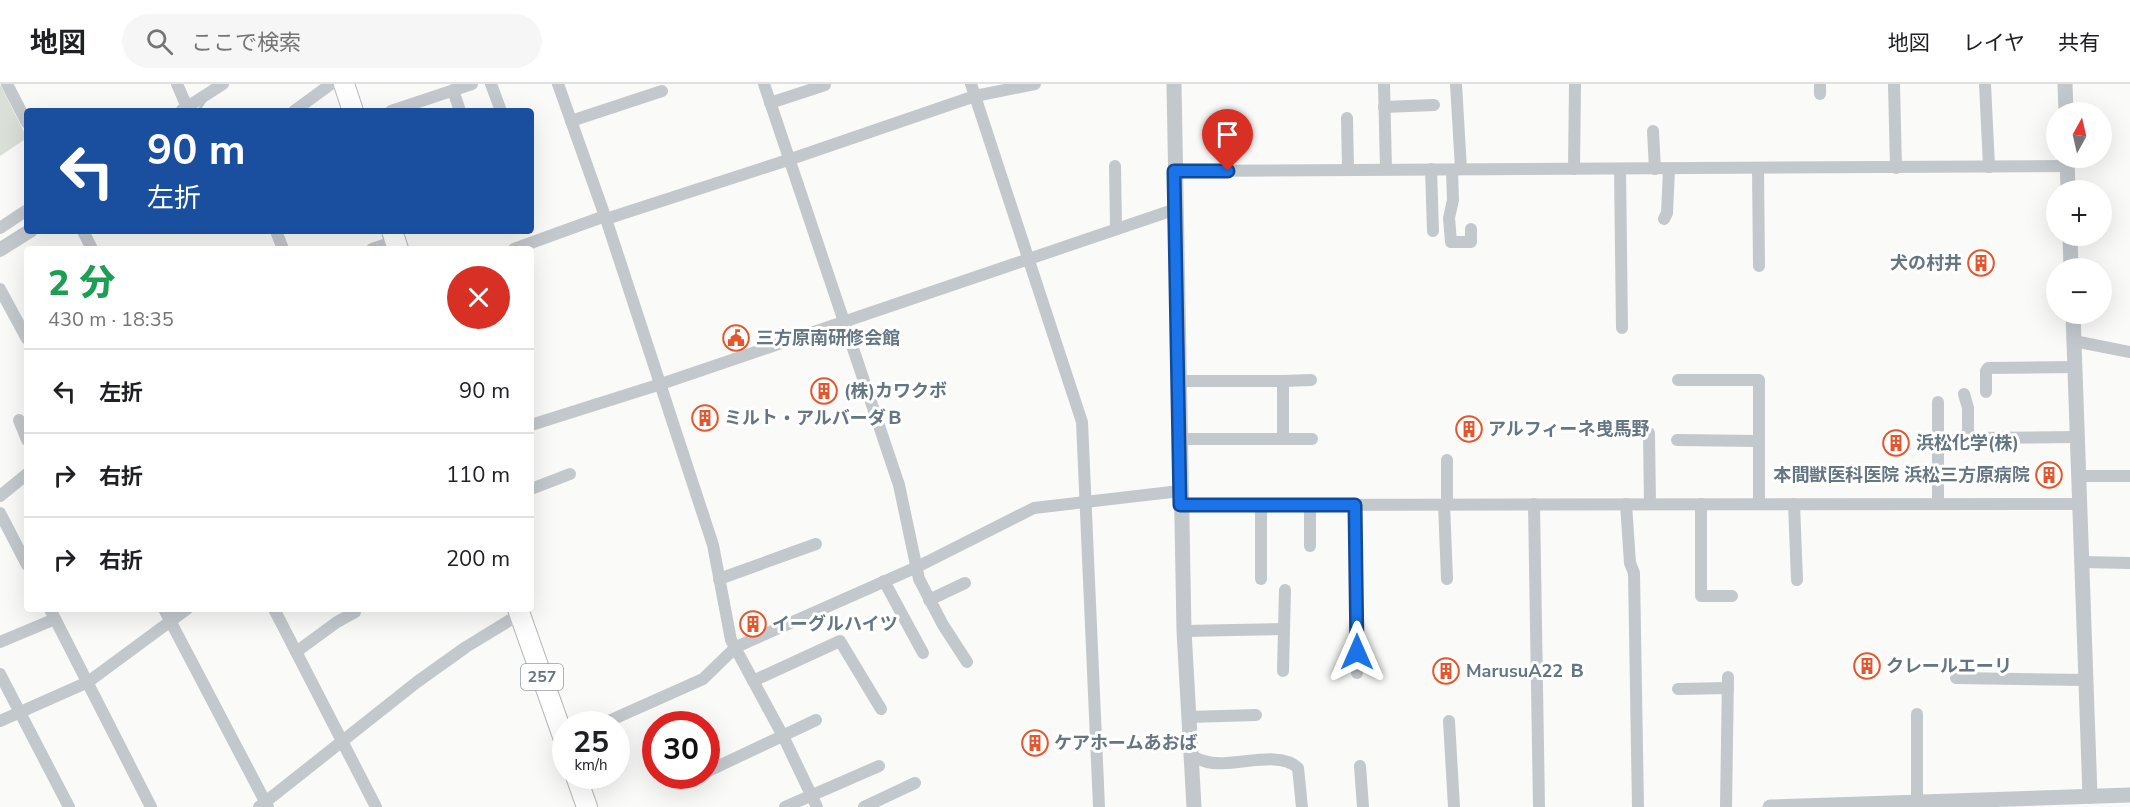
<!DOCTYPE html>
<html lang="ja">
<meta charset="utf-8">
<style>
body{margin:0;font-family:"Nunito Sans","Noto Sans JP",sans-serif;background:#f6f6f6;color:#202124;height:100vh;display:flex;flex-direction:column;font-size:22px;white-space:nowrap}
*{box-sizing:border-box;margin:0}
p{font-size:20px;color:#757577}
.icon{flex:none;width:33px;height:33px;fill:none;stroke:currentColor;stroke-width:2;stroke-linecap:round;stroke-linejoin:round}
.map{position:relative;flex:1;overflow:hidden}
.side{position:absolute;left:24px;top:162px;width:510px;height:366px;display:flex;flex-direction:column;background:#fff;border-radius:6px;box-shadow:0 6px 24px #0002}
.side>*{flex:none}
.guide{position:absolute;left:24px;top:24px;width:510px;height:126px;border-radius:6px;box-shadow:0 6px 24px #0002;background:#1a4fa0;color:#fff;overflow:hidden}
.needle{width:39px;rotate:8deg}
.buttons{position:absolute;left:2046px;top:18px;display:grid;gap:12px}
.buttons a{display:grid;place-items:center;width:66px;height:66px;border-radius:50%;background:#fff;box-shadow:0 6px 24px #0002;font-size:30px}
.speed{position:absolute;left:552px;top:627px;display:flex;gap:12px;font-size:30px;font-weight:700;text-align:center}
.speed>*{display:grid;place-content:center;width:78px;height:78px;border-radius:50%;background:#fff;box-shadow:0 6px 24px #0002;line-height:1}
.speed small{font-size:15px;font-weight:400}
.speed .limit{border:9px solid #d22;background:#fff;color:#111}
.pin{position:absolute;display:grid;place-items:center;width:51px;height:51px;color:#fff;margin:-62px -26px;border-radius:50% 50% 50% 0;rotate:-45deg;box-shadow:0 0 6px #0007}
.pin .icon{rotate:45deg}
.me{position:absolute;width:66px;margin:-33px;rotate:0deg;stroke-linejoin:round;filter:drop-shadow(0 0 4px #0008)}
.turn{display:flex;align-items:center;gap:21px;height:126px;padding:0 24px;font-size:27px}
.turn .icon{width:78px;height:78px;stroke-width:2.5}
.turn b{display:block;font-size:42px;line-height:51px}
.round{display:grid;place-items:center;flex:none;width:63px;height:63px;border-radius:32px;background:#f6f6f6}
.overview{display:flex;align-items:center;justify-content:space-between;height:102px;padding:0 24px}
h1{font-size:36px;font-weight:800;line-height:45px;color:#1e9e55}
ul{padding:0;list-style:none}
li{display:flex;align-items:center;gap:18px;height:84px;padding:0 24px;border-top:2px solid #e0e0e0}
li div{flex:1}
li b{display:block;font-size:22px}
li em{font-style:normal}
header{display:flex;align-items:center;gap:36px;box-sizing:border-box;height:84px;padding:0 30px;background:#fff;border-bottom:2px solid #e0e0e0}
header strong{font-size:28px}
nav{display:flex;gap:33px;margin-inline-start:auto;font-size:21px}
.search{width:420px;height:54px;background:#f6f6f6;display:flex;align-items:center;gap:15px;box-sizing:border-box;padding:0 21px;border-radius:33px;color:#757577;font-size:22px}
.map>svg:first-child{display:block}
.green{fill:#dadfd7}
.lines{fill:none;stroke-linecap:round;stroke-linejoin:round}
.stream{stroke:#bbc7cb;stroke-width:3}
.trunk-casing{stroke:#b4b9bd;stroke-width:22}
.minor{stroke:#c3c8cc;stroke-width:12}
.tertiary{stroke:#c3c8cc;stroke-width:15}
.trunk{stroke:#fff;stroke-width:20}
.route-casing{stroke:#114b97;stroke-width:15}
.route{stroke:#1a73e8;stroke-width:10}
.labels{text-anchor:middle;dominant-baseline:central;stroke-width:6;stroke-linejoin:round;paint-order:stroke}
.shield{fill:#fff;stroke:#939fa8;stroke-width:1.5}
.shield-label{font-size:16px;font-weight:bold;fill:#657683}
.poi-label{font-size:18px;font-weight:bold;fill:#657683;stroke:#fff;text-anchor:start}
</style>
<header>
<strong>地図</strong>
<div class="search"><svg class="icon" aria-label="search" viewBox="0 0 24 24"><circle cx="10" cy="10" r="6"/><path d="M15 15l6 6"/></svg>ここで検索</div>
<nav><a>地図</a><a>レイヤ</a><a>共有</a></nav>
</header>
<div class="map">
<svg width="2130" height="723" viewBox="0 0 2130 723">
<rect width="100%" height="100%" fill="#fafaf8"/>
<!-- green -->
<path class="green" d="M0 0 27 54 0 72Z"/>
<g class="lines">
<!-- stream -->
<g class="stream">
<path d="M198 27 205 17"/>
<path d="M0 159 27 142"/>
</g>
<!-- trunk casing -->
<g class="trunk-casing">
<g id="trunk">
<path d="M344 0 353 27"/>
<path d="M392 147 398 165"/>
<path d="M518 525 566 661"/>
<path d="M576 692 587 723"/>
</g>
</g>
<!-- minor -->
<g class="minor">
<path d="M7 0 27 39"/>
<path d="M177 0 187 23 182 26"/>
<path d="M491 0 501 27"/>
<path d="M558 0 606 135 713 461 731 556 783 652 817 723"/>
<path d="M764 0 899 401 919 495 943 541 967 578"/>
<path d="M971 0 1082 338 1099 723"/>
<path d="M1384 0 1386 85"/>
<path d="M1456 0 1461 85"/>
<path d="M1894 0 1896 84"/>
<path d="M1985 0 1989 83"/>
<path d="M453 6 460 27"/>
<path d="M1820 10V0"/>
<path d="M770 19 825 1"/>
<path d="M187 23 223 0"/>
<path d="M1384 23 1434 21"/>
<path d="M294 27 331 0"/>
<path d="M391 27 472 0"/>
<path d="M1347 34 1348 86"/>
<path d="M571 37 662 7"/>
<path d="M1653 47 1655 85"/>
<path d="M1115 82 1116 144"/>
<path d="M1431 85 1433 147"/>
<path d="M1574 85 1575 0"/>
<path d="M1620 85 1622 244"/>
<path d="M1758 85 1759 182"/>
<path d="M1452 86 1453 116 1449 134 1451 158H1471V145"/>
<path d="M1174 87 2067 82"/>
<path d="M606 135 791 75 975 12 1035 0"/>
<path d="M1664 135 1667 129 1669 85"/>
<path d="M0 144 27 126"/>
<path d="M83 147 92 165"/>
<path d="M276 147 283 165"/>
<path d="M372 165 396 157"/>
<path d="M514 165 605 132"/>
<path d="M0 167 32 147"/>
<path d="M0 205 27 255"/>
<path d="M2074 257 2130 268"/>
<path d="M1678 296H1759V420"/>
<path d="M1178 297H1283V355H1180"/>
<path d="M1283 297 1311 296"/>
<path d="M1986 308V287L1988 284 2075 283"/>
<path d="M1964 310 1968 324V349L1970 354 2077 353"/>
<path d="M19 336 27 356"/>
<path d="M531 341 661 300 1176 125"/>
<path d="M1649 349 1650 420"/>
<path d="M1283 355H1312"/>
<path d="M1677 356 1758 357"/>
<path d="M2078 392H2130"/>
<path d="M531 405 570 390"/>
<path d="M0 412 27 390"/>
<path d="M1444 420 1447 495"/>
<path d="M1447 420V376"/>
<path d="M1534 420 1539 723"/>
<path d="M1626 420 1630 479 1634 489 1638 723"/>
<path d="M1701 420V512H1732"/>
<path d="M1794 420 1797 496"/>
<path d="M1938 420V318"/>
<path d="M1181 421 2079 420"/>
<path d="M1310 421V462"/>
<path d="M1355 421 1357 589"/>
<path d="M0 429 27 481"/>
<path d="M2082 478 2130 479"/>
<path d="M719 495 816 460"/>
<path d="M1261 495V421"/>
<path d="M884 497 923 569"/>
<path d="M929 516 965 499"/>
<path d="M50 525 151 723"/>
<path d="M164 525 268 723"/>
<path d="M274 525 376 723"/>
<path d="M1184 547 1284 545"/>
<path d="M0 558 55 535"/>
<path d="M296 568 337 538 355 528"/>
<path d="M1283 587 1285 506"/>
<path d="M0 590 69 723"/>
<path d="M1956 594 2086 596"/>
<path d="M753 597 840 557 881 625"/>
<path d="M1678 605 1728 604"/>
<path d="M1917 630V719"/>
<path d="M1189 633 1256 631"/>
<path d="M0 637 88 598 187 525"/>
<path d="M1449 637 1454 723"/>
<path d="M602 640 703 595 736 563 917 483 1034 424 1180 407"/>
<path d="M1190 671C1195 673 1199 676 1204 677 1230 686 1277 664 1298 684L1302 723"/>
<path d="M1360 682 1363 723"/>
<path d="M706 688 816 636"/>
<path d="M691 695 699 692"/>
<path d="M259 723 417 598 466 563 520 530"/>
<path d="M785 723 879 682"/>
<path d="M864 723 915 699"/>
<path d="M1726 723 1728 593"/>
</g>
<!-- tertiary -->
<g class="tertiary">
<path d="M1174 0 1184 547 1194 723"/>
<path d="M2065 0 2066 28"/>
<path d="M2067 74 2068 106"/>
<path d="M2070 152 2071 184"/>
<path d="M2073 230 2090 712"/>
<path d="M1770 723 2130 711"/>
</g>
<!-- trunk -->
<use href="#trunk" class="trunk"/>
</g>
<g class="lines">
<!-- route casing -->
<g class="route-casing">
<path id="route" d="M1228 87H1174L1180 421H1355L1357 568"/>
</g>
<!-- route -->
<use href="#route" class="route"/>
</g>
<!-- icons -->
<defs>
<g id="building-ring" transform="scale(1.35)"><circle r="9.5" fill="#fff" stroke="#e4572e" stroke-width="1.5"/><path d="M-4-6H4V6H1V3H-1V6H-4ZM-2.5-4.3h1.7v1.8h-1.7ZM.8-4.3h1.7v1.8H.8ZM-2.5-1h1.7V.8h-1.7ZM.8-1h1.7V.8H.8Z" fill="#e4572e"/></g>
<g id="civic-ring" transform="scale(1.35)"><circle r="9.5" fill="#fff" stroke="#e4572e" stroke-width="1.5"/><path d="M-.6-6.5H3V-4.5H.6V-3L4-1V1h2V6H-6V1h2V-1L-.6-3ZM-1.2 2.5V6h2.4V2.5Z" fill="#e4572e"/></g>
</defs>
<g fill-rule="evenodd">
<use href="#building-ring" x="1981" y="179"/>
<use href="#civic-ring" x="736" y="254"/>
<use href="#building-ring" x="824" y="307"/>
<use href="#building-ring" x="705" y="334"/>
<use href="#building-ring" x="1469" y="345"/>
<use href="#building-ring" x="1896" y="359"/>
<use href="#building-ring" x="2049" y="391"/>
<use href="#building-ring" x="753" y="540"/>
<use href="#building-ring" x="1867" y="582"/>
<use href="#building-ring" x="1446" y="587"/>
<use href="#building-ring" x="1035" y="659"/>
</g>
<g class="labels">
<!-- shield labels -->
<rect class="shield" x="521" y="580" width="42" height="26" rx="4.5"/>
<g class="shield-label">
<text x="542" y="593">257</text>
</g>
<!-- poi labels -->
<g class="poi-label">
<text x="1962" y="179" text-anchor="end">犬の村井</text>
<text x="756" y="254">三方原南研修会館</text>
<text x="844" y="307">(株)カワクボ</text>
<text x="724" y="334">ミルト・アルバーダＢ</text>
<text x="1488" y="345">アルフィーネ曵馬野</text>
<text x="1916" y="359">浜松化学(株)</text>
<text x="2030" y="391" text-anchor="end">本間獣医科医院 浜松三方原病院</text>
<text x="772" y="540">イーグルハイツ</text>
<text x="1886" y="582">クレールエーリ</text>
<text x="1466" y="587">MarusuA22 Ｂ</text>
<text x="1054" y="659">ケアホームあおば</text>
</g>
</g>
</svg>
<div class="buttons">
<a><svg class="needle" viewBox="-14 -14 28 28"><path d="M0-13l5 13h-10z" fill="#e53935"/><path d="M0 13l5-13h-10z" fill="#757577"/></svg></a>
<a>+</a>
<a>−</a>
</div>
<div class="speed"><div>25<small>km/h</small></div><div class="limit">30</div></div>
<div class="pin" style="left:1228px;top:87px;background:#d93025"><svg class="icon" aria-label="arrive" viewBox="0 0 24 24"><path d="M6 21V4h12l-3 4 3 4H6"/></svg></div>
<svg class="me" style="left:1357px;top:568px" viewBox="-20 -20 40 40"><path d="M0-17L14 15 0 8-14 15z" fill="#1a73e8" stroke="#fff" stroke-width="4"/></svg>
<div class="guide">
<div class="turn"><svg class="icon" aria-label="left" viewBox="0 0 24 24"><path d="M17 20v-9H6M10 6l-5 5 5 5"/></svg><div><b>90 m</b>左折</div></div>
</div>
<section class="side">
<div class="overview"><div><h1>2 分</h1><p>430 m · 18:35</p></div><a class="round" style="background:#d93025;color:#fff"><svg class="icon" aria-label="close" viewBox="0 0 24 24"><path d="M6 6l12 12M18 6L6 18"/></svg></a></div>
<ul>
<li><svg class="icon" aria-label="left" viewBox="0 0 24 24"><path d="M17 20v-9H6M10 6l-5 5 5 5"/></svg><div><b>左折</b></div><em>90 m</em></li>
<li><svg class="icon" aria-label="right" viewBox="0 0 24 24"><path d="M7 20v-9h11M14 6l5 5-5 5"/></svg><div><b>右折</b></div><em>110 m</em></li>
<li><svg class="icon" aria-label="right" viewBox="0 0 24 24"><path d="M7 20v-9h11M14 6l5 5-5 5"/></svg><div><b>右折</b></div><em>200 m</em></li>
</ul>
</section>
</div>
